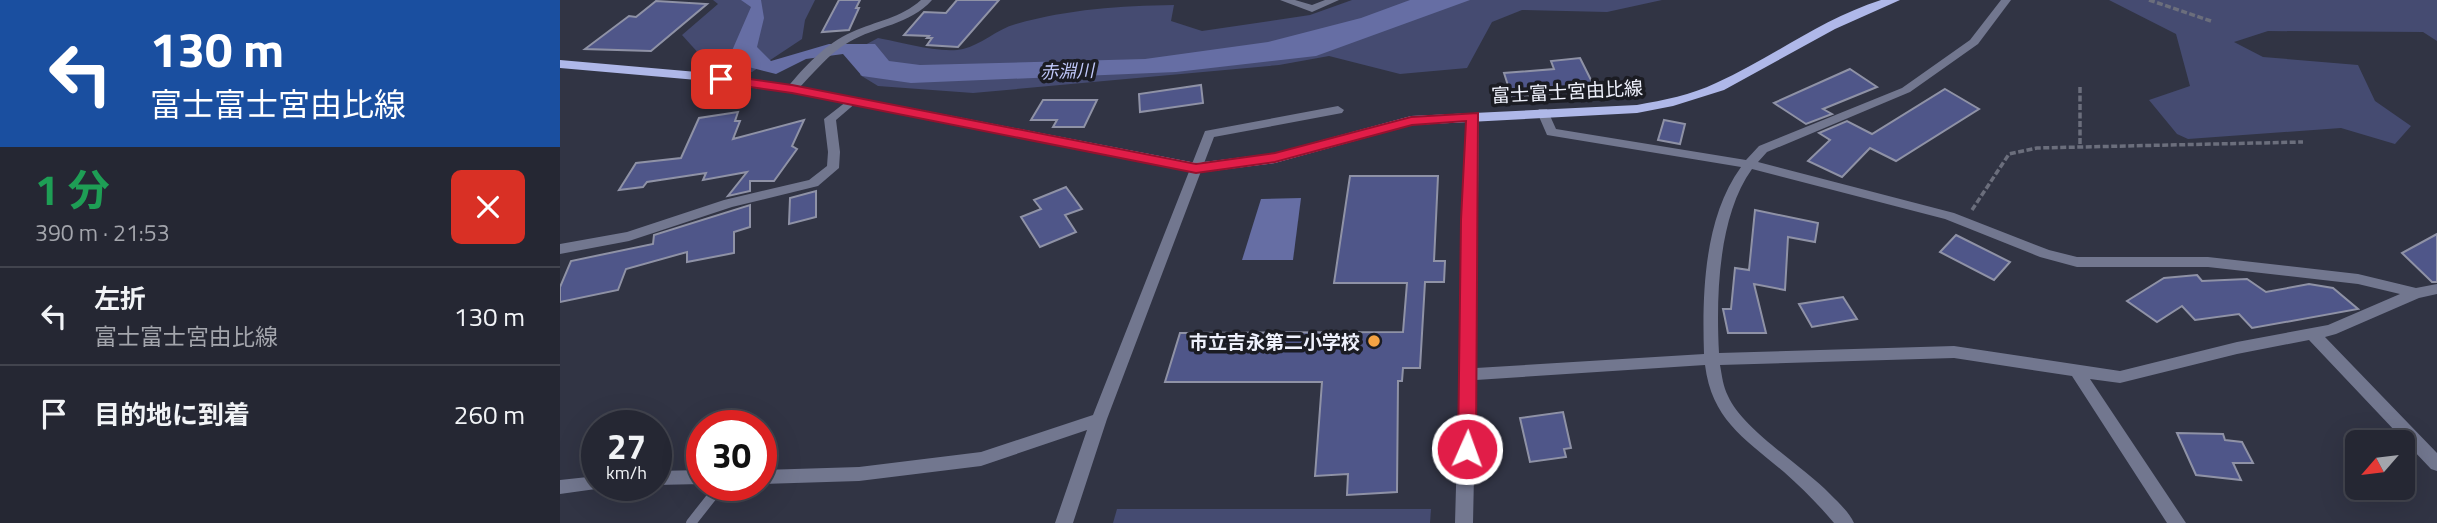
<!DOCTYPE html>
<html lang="ja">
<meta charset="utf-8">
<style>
body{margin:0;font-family:"Titillium Web","Noto Sans JP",sans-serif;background:#31333f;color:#f1f3f6;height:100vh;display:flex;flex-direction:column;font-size:26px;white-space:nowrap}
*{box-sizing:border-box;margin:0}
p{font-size:23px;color:#a3a5ac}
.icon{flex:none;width:38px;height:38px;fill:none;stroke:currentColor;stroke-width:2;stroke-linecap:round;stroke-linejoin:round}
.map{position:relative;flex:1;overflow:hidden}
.panel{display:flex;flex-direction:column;background:#252733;width:560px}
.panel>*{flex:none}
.top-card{background:#1a4fa0;color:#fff;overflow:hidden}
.needle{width:46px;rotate:242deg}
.tools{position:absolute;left:1785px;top:430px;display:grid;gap:14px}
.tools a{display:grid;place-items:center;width:70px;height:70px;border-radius:10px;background:#252733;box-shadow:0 7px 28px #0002,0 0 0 2px #42444e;font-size:35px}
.speed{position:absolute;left:21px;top:410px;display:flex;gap:14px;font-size:35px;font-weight:700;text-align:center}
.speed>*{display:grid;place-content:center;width:91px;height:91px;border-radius:50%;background:#252733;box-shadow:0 7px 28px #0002,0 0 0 2px #42444e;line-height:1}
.speed small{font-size:18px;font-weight:400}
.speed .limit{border:10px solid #d22;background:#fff;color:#111}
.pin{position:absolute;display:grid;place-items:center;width:60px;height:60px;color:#fff;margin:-30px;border-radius:14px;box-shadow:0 4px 10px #0006}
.me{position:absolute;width:77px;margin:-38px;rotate:2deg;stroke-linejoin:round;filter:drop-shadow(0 0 5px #0008)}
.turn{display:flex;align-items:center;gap:24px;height:147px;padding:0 35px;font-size:32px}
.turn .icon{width:91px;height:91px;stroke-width:2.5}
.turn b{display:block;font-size:49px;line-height:60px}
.round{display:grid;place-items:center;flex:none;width:74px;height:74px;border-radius:10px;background:#31333f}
.head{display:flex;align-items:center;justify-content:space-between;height:119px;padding:0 35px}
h1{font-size:42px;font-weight:700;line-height:52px;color:#1e9e55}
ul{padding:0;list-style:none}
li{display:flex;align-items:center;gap:21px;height:98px;padding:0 35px;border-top:2px solid #42444e}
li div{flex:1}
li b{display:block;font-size:26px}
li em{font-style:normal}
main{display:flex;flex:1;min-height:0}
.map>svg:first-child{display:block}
.green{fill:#454b71}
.water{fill:#666ea4}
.building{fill:#4f5689;stroke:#8f92a6;stroke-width:2}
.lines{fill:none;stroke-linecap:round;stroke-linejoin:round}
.path{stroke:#6b6e7c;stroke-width:3.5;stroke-dasharray:6 2.5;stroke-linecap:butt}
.service{stroke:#72778f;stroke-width:10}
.minor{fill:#72778f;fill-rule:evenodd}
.primary{fill:#afb8e9;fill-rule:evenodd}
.route{fill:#e11d48;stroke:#92132f;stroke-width:2}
.poi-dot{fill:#f4a344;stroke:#1b1c23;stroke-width:2.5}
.labels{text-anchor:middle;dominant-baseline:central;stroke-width:7;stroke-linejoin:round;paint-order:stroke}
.far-water-label{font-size:18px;font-style:italic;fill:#c0c8f9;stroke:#1b1c23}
.street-label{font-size:19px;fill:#eff1fc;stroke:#1b1c23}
.poi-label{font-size:19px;font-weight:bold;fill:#eff1fc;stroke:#1b1c23;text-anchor:end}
</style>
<main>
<section class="panel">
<div class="top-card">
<div class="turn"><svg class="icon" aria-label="left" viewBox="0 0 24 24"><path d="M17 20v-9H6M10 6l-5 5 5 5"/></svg><div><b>130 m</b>富士富士宮由比線</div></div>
</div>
<div class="head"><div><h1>1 分</h1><p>390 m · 21:53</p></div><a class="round" style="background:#d93025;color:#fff"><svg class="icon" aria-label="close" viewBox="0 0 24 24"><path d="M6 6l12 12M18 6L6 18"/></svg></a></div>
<ul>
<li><svg class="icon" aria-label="left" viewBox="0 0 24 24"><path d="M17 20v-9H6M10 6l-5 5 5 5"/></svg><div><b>左折</b><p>富士富士宮由比線</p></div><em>130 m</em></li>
<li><svg class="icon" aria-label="arrive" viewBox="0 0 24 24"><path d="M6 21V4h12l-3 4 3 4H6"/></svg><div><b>目的地に到着</b></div><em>260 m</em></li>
</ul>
</section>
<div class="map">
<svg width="1877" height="523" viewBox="0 0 1877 523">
<rect width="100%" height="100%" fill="#313444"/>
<!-- green -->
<g class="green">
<path d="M153 0H255L245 20 242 39 192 72 151 67 122 35 158 4Z"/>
<path d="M792 0H1102L1047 12 962 10 932 22 907 68 840 74 769 56 719 65 413 93 318 86 300 75 303 46 318 38C340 42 381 54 403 49 421 45 437 29 456 24 509 9 560 6 614 5L611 21 642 31 750 15Z"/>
<path d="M1549 0H1877V41L1863 32 1708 31 1674 42 1703 57 1798 65 1815 101 1851 126 1835 144 1781 128 1628 139 1617 134 1589 100 1630 86 1616 34Z"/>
<path d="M557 509H871L870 523H553Z"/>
</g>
<!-- water -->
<g class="water">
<path d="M181 0H201L204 18 197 47 211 61 269 44H315L329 61 360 65 585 59 708 42 801 18 850 0H910L756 56 616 72 351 83 302 76 283 54 246 59 216 74 177 64 171 53 191 7Z"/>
<path d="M741 198 733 260H682L701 199Z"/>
</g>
<!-- building -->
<g class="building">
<path d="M279 0H300L296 8H299L289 30 262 32Z"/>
<path d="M397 0H439L398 47 367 45 372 38H367L369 36 344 35 364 12 386 13Z"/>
<path d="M96 1 147 4 91 51 25 49 69 16 76 17Z"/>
<path d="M1020 58 1035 88 952 98 944 73 994 69 991 61Z"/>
<path d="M1290 69 1317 87 1263 109 1272 114 1246 124 1214 103Z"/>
<path d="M641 85 643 103 580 112 579 94Z"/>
<path d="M1385 89 1419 109 1336 161 1310 148 1282 177 1248 161 1270 140 1259 133 1287 121 1312 134Z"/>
<path d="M483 100H537L524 127H493L497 120H471Z"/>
<path d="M178 112 175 121H180L173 139 244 120 232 146 237 149 214 181H190V191L168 196 187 172 143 180 146 173 87 182 83 187 59 190 76 163 121 158 139 118Z"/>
<path d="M1104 120 1125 124 1120 144 1098 140Z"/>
<path d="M790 176H878L874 261H885L884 282H865L860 368H843L842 381H838L837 492 787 495 788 474 755 476 762 382H605L620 333 843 332 847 283H774Z"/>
<path d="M506 187 522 209 505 215 516 232 480 247 461 217 481 209 474 200Z"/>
<path d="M256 191V217L229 224 230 198Z"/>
<path d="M190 205V227L174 232V253L127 262V252L66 269 58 290 0 302V287L11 261 93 244 94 235Z"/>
<path d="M1195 210 1258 223 1255 242 1228 237 1225 290 1194 284 1206 333H1168L1163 309H1171L1175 268 1189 270Z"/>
<path d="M1877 234V282H1872L1842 253Z"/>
<path d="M1396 235 1450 262 1434 280 1380 252Z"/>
<path d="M1637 275 1642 281 1687 279 1706 292 1749 284 1773 288 1798 309 1692 328 1679 314 1635 320 1622 306 1597 322 1567 301 1604 278Z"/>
<path d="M1283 297 1297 319 1252 327 1239 304Z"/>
<path d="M1003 412 1011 448 1004 449 1006 457 970 462 960 418Z"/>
<path d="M1617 433 1663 434 1665 440 1682 442 1693 463H1673L1681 480 1636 475Z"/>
</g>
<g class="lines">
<!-- path -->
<g class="path">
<path d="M1589 0 1651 21"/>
<path d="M1520 87V147"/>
<path d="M1412 210 1449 154 1477 148 1743 142"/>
</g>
<!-- service -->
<path class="service" d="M131 523 161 485"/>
<!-- minor -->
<g class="minor">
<path d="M361 0H372C350 25 316 26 289 42 268 54 253 74 236 91H228L226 89C244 67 266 43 292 32 316 21 341 18 361 0Z"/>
<path d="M720 0H735L752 5 765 0H779L752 12Z"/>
<path d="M1441 0H1451L1418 44 1350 92 1207 152 1198 162 1394 213 1489 250 1517 257H1648L1798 274 1856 288 1877 284V294L1859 298 1776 334 1765 337 1877 453V471L1871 469 1749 340 1677 354 1560 383 1530 379 1626 523H1607L1512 376 1394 358 1160 365C1162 376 1163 386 1168 396 1183 430 1242 465 1270 494 1278 502 1289 512 1294 523H1274C1259 505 1242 488 1224 472 1185 439 1152 420 1145 365L916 380 913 523H895L905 167 909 113H917L919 116 916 368 1144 354C1142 293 1144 218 1181 167L987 135 977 112 979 109H987L996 129 1186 160 1199 146 1342 88 1410 40ZM1192 169 1385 219 1480 257 1517 267H1648L1798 284 1840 294 1768 325 1677 342 1560 371 1394 346 1159 353C1156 297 1158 216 1192 169Z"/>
<path d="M291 98 297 102 276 120 280 152 279 168 258 186 172 207 69 241 0 254V244L67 232 164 200 249 180 267 166 268 152 264 119Z"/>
<path d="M778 106 784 110 782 113 654 137 547 419 513 523H495L527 430 421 466 299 481 201 484V470L299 467 421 452 533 415 645 131Z"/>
<path d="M142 470V484L96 485H95L96 471Z"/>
<path d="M37 476V485H45L43 488 0 494V480Z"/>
</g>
<!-- primary -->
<path class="primary" d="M1321 0H1340L1275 29 1164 90 1113 106 1077 113 852 125 715 163 636 173 232 93 137 80 0 68V60L137 72 232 85 636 163 715 153 851 116 1077 105C1104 100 1131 95 1156 83 1212 58 1261 19 1321 0Z"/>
</g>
<!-- route -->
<path class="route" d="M161 75 232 85 636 164 715 153 851 117 918 113 916 449 914 454H900L898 449 901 220 906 121 852 125 715 162 636 173 232 93 156 82V77Z"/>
<!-- markers -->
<circle class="poi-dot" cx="814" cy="341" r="7"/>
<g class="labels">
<!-- far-water labels -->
<g class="far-water-label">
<text transform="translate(507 71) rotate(-2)">赤淵川</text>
</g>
<!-- street labels -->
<g class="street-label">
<text transform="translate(1007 91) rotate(-3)">富士富士宮由比線</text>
</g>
<!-- poi labels -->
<g class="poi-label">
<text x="800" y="341">市立吉永第二小学校</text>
</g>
</g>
</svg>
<div class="tools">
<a><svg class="needle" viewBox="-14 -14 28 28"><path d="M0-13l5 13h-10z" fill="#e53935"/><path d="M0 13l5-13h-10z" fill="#a3a5ac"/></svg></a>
</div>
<div class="speed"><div>27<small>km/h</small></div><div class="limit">30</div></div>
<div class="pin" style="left:161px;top:79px;background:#d93025"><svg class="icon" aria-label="arrive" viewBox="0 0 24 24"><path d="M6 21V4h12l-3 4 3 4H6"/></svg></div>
<svg class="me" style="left:907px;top:449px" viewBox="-20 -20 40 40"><circle r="17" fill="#e11d48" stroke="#fff" stroke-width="3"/><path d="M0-11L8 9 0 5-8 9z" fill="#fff"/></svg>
</div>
</main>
